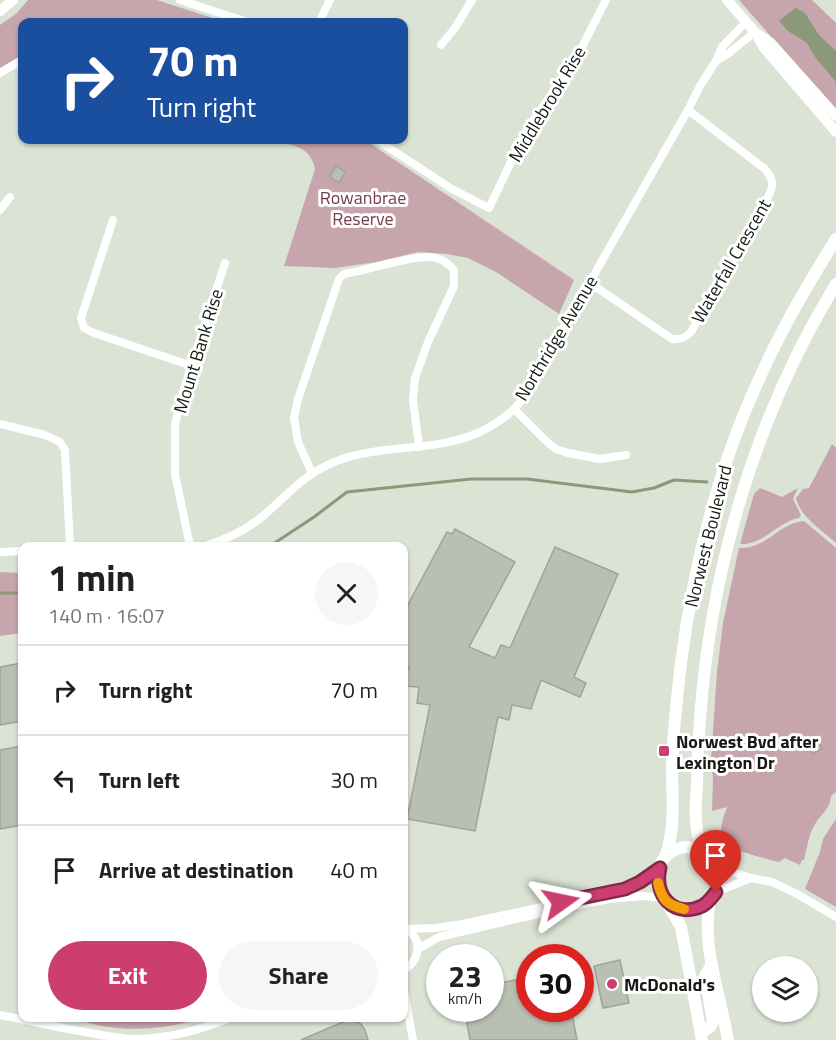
<!DOCTYPE html>
<meta charset="utf-8">
<style>
body{margin:0;font-family:"Titillium Web",sans-serif;background:#f6f6f6;color:#202124;height:100vh;display:flex;flex-direction:column;font-size:22px;white-space:nowrap}
*{box-sizing:border-box;margin:0}
p{font-size:20px;color:#757577}
.icon{flex:none;width:33px;height:33px;fill:none;stroke:currentColor;stroke-width:2;stroke-linecap:round;stroke-linejoin:round}
.map{position:relative;flex:1;overflow:hidden}
.panel{position:absolute;left:18px;top:542px;width:390px;height:480px;display:flex;flex-direction:column;background:#fff;border-radius:12px;box-shadow:0 2px 4px #0004}
.panel>*{flex:none}
.top-card{position:absolute;left:18px;top:18px;width:390px;height:126px;border-radius:12px;box-shadow:0 2px 4px #0004;background:#1a4fa0;color:#fff;overflow:hidden}
.buttons{position:absolute;left:752px;top:956px;display:grid;gap:12px}
.buttons a{display:grid;place-items:center;width:66px;height:66px;border-radius:50%;background:#fff;box-shadow:0 2px 4px #0004;font-size:30px}
.speed{position:absolute;left:426px;top:944px;display:flex;gap:12px;font-size:30px;font-weight:700;text-align:center}
.speed>*{display:grid;place-content:center;width:78px;height:78px;border-radius:50%;background:#fff;box-shadow:0 2px 4px #0004;line-height:1}
.speed small{font-size:15px;font-weight:400}
.speed .limit{border:9px solid #d22;background:#fff;color:#111}
.pin{position:absolute;display:grid;place-items:center;width:51px;height:51px;color:#fff;margin:-62px -26px;border-radius:50% 50% 50% 0;rotate:-45deg;box-shadow:0 0 6px #0007}
.pin .icon{rotate:45deg}
.me{position:absolute;width:66px;margin:-33px;rotate:78deg;stroke-linejoin:round;filter:drop-shadow(0 0 4px #0008)}
.turn{display:flex;align-items:center;gap:21px;height:126px;padding:0 30px;font-size:27px}
.turn .icon{width:78px;height:78px;stroke-width:2.5}
.turn b{display:block;font-size:42px;line-height:51px}
.round{display:grid;place-items:center;flex:none;width:63px;height:63px;border-radius:32px;background:#f6f6f6}
.head{display:flex;align-items:center;justify-content:space-between;height:102px;padding:0 30px}
h1{font-size:36px;font-weight:700;line-height:45px}
.action{display:flex;gap:12px;margin-top:auto;padding:12px 30px}
.action a{flex:1;height:69px;border-radius:36px;background:#cb3e6f;color:#fff;font-size:24px;font-weight:700;line-height:69px;text-align:center}
.action a+a{background:#f6f6f6;color:#202124}
ul{padding:0;list-style:none}
li{display:flex;align-items:center;gap:18px;height:90px;padding:0 30px;border-top:2px solid #e0e0e0}
li div{flex:1}
li b{display:block;font-size:22px}
li em{font-style:normal}
.map>svg:first-child{display:block}
.green{fill:#c6a5ac}
.water{fill:#8a997a}
.lines{fill:none;stroke-linecap:round;stroke-linejoin:round}
.stream{stroke:#8a997a;stroke-width:3}
.building{fill:#b9c0b2;stroke:#9ea497;stroke-width:1.5}
.street{stroke:#fff;stroke-width:8}
.secondary{stroke:#fff;stroke-width:10}
.primary{stroke:#fff;stroke-width:12}
.route-casing{stroke:#842848;stroke-width:15}
.route{stroke:#cb3e6f;stroke-width:10}
.slow{stroke:#f59e0b;stroke-width:10}
.poi-dot{fill:#cb3e6f;stroke:#fff;stroke-width:2}
.labels{text-anchor:middle;dominant-baseline:central;stroke-width:6;stroke-linejoin:round;paint-order:stroke}
.street-label{font-size:18px;fill:#161914;stroke:#fff}
.park-label{font-size:18px;fill:#76404e;stroke:#fff}
.poi-label{font-size:18px;font-weight:bold;fill:#161914;stroke:#fff;text-anchor:start}
</style>
<div class="map">
<svg width="836" height="1040" viewBox="0 0 836 1040">
<rect width="100%" height="100%" fill="#dbe3d4"/>
<!-- green -->
<g class="green">
<path d="M28 0H157L225 22H109L102 20 94 22H22V55L0 68V25L17 13Z"/>
<path d="M739 0H812L836 23V111Z"/>
<path d="M275 140H365L574 280 559 314 496 272 468 258 447 254 418 252 376 262 335 268 284 266 315 169C311 147 294 146 275 140Z"/>
<path d="M832 444 836 448V543C822 530 800 517 796 498L803 489 809 488Z"/>
<path d="M760 488 782 497 798 488 793 499 801 515 799 518C777 522 763 546 740 544L754 494Z"/>
<path d="M804 521 836 548V792L831 796C830 810 820 814 814 826 808 836 807 849 804 860H802L800 865 785 858 779 862C764 858 728 851 722 836 719 827 724 816 727 807L712 811 713 779 711 760 717 672 723 623 739 548C765 550 779 523 804 521Z"/>
<path d="M0 572 22 573V633L0 636Z"/>
<path d="M836 819V907L805 889 820 852 823 839Z"/>
<path d="M80 1017H205C167 1030 118 1034 80 1020Z"/>
</g>
<!-- water -->
<path class="water" d="M796 8 805 13 819 35 836 51V82L815 57 807 43 788 31 779 21 781 19Z"/>
<g class="lines">
<!-- stream -->
<g class="stream">
<path d="M270 546 314 517 347 492 471 479H527L632 492 654 488 674 480 707 482"/>
<path d="M0 593H22"/>
</g>
</g>
<!-- building -->
<g class="building">
<path d="M336 166 345 172 339 183 330 177Z"/>
<path d="M455 529 515 562 469 647 495 658 501 645 510 648 555 547 618 574 574 677 586 683 580 697 541 680 531 709 512 705 509 720 498 717 475 831 407 819 430 705 417 703 419 687 404 686V678L409 667 404 664V612L447 532 452 534Z"/>
<path d="M22 663V721L0 725V667Z"/>
<path d="M817 738 822 749 812 754 806 744Z"/>
<path d="M22 746V825L0 829V750Z"/>
<path d="M620 960 629 1003 603 1008 594 966Z"/>
<path d="M530 977V1008H571L577 1040H470L464 1008H490V985Z"/>
<path d="M345 1021H355L361 1024 365 1030 368 1040H301Z"/>
</g>
<g class="lines">
<!-- street -->
<g class="street">
<path d="M180 0 247 22"/>
<path d="M319 22 330 0"/>
<path d="M441 45 455 28 472 0"/>
<path d="M716 61 729 53 755 32"/>
<path d="M0 73 22 60"/>
<path d="M377 140 452 189 489 208 526 131 565 75 579 53 606 0"/>
<path d="M0 210 10 197"/>
<path d="M113 220 81 318 84 328 94 333 192 366"/>
<path d="M590 283 672 339C680 340 685 338 691 332L768 197C774 185 774 180 765 169L688 110"/>
<path d="M514 409 546 441 556 449 568 453 600 459 626 455"/>
<path d="M0 424 45 435 60 442 65 450 70 546"/>
<path d="M312 473 298 442 294 418 298 399 339 279 344 274C370 270 404 257 429 257 440 257 448 263 454 270V286L428 342 415 378 413 400 419 447"/>
<path d="M190 546 175 474V425L183 392 225 263"/>
<path d="M205 546C225 540 242 532 258 520 286 498 299 477 334 462 380 443 434 453 480 432 492 426 505 418 514 409 537 385 552 348 568 319 575 306 584 293 591 280 624 223 656 166 688 110L700 86 716 61 722 47 746 22"/>
<path d="M0 552 22 551"/>
<path d="M717 867 751 878 772 882 797 894 836 917"/>
<path d="M716 892 751 878"/>
<path d="M406 929 435 928 463 924 625 889 640 882 660 868"/>
<path d="M418 949 439 937 550 911 609 899 643 896 663 898"/>
<path d="M404 970C420 960 424 939 405 929"/>
<path d="M404 992 413 1040"/>
<path d="M0 1015C24 1020 49 1025 73 1030 93 1033 112 1038 133 1039 167 1039 201 1030 232 1017"/>
</g>
<!-- secondary -->
<g class="secondary">
<path d="M727 0 755 32 764 48 836 132"/>
<path d="M0 11 13 0"/>
<path d="M758 34 771 43 836 116"/>
</g>
<!-- primary -->
<g class="primary">
<circle cx="688" cy="878" r="31"/>
<path d="M701 850C699 840 696 829 696 819 695 808 696 797 697 787 697 764 698 741 700 719 711 567 756 415 836 284"/>
<path d="M665 857C676 828 672 798 672 767 673 733 677 697 681 663 694 560 722 455 767 362 787 319 811 279 836 239"/>
<path d="M710 899C701 946 720 994 728 1040"/>
<path d="M667 903 681 927 702 1040"/>
<path d="M701 1033 710 1027 713 1022 705 976 712 964"/>
</g>
</g>
<g class="lines">
<!-- route casing -->
<g class="route-casing">
<path id="route" d="M561 902 625 889 640 882 660 868C653 895 674 919 702 906 708 903 712 897 716 892"/>
</g>
<!-- route -->
<use href="#route" class="route"/>
<!-- slow -->
<path class="slow" d="M658 883C662 900 667 905 684 909"/>
</g>
<!-- markers -->
<g class="poi-dot">
<rect x="658" y="745" width="12" height="12" rx="3"/>
<circle cx="612" cy="984" r="6"/>
</g>
<g class="labels">
<!-- street labels -->
<g class="street-label">
<text transform="translate(547 104) rotate(-59)">Middlebrook Rise</text>
<text transform="translate(731 261) rotate(-60)">Waterfall Crescent</text>
<text transform="translate(556 338) rotate(-59)">Northridge Avenue</text>
<text transform="translate(198 351) rotate(-73)">Mount Bank Rise</text>
<text transform="translate(708 536) rotate(-76)">Norwest Boulevard</text>
</g>
<!-- park labels -->
<g class="park-label">
<text x="363" y="197">Rowanbrae<tspan x="363" dy="21">Reserve</tspan></text>
</g>
<!-- poi labels -->
<g class="poi-label">
<text x="676" y="741">Norwest Bvd after<tspan x="676" dy="21">Lexington Dr</tspan></text>
<text x="624" y="984">McDonald's</text>
</g>
</g>
</svg>
<div class="buttons">
<a><svg class="icon" aria-label="layers" viewBox="0 0 24 24"><path d="M12 4l9 5-9 5-9-5zM3 14l9 5 9-5"/></svg></a>
</div>
<div class="speed"><div>23<small>km/h</small></div><div class="limit">30</div></div>
<div class="pin" style="left:716px;top:892px;background:#d93025"><svg class="icon" aria-label="arrive" viewBox="0 0 24 24"><path d="M6 21V4h12l-3 4 3 4H6"/></svg></div>
<svg class="me" style="left:561px;top:902px" viewBox="-20 -20 40 40"><path d="M0-17L14 15 0 8-14 15z" fill="#cb3e6f" stroke="#fff" stroke-width="4"/></svg>
<div class="top-card">
<div class="turn"><svg class="icon" aria-label="right" viewBox="0 0 24 24"><path d="M7 20v-9h11M14 6l5 5-5 5"/></svg><div><b>70 m</b>Turn right</div></div>
</div>
<section class="panel">
<div class="head"><div><h1>1 min</h1><p>140 m · 16:07</p></div><a class="round"><svg class="icon" aria-label="close" viewBox="0 0 24 24"><path d="M6 6l12 12M18 6L6 18"/></svg></a></div>
<ul>
<li><svg class="icon" aria-label="right" viewBox="0 0 24 24"><path d="M7 20v-9h11M14 6l5 5-5 5"/></svg><div><b>Turn right</b></div><em>70 m</em></li>
<li><svg class="icon" aria-label="left" viewBox="0 0 24 24"><path d="M17 20v-9H6M10 6l-5 5 5 5"/></svg><div><b>Turn left</b></div><em>30 m</em></li>
<li><svg class="icon" aria-label="arrive" viewBox="0 0 24 24"><path d="M6 21V4h12l-3 4 3 4H6"/></svg><div><b>Arrive at destination</b></div><em>40 m</em></li>
</ul>
<div class="action"><a>Exit</a><a>Share</a></div>
</section>
</div>
